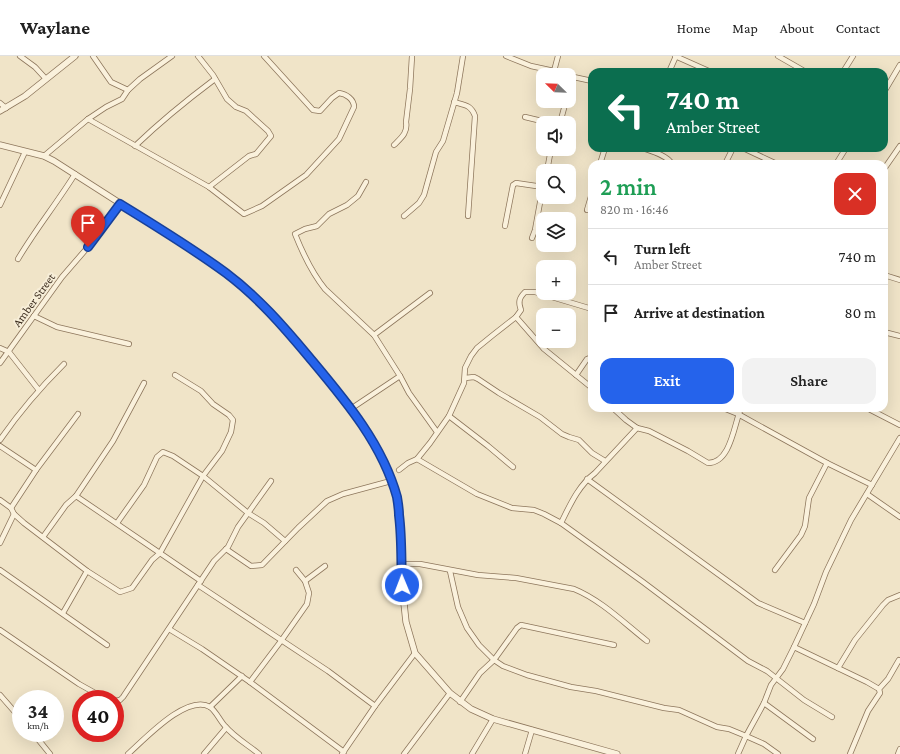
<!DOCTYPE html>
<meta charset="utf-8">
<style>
body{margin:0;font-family:"Crimson Pro",serif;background:#f2f2f2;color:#222;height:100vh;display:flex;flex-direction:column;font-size:15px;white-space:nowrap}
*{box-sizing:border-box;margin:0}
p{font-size:13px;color:#767676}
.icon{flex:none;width:22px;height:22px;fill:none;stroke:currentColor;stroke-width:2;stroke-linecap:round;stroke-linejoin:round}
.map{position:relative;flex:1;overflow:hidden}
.side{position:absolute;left:588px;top:104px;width:300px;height:252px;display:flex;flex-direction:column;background:#fff;border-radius:12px;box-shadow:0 4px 16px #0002}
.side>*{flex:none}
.guide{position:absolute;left:588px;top:12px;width:300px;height:84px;border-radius:12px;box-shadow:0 4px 16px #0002;background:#0b6e4f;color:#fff;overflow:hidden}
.needle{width:26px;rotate:293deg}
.buttons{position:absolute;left:536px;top:12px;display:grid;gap:8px}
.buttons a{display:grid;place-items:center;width:40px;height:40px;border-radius:8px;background:#fff;box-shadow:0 4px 16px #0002;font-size:20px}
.speed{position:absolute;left:12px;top:634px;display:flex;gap:8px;font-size:20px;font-weight:700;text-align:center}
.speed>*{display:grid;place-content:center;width:52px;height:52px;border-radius:50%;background:#fff;box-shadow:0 4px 16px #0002;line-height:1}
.speed small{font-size:10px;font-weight:400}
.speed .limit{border:6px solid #d22;background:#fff;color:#111}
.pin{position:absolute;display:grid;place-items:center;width:34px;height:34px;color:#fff;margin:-41px -17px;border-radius:50% 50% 50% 0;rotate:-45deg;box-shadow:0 0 4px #0007}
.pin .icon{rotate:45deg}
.me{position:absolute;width:44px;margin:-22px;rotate:359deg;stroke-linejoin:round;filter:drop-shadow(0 0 3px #0008)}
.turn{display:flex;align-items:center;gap:14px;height:84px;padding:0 12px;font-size:18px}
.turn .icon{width:52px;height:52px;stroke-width:2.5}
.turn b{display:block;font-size:28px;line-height:34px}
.round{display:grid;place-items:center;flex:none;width:42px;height:42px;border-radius:12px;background:#f2f2f2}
.headline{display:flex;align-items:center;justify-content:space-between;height:68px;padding:0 12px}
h1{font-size:24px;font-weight:600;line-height:30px;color:#1e9e55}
.action{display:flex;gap:8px;margin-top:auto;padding:8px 12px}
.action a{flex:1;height:46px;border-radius:12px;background:#2563eb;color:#fff;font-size:16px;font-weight:600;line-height:46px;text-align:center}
.action a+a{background:#f2f2f2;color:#222}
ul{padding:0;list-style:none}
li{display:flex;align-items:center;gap:12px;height:56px;padding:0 12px;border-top:1px solid #e0e0e0}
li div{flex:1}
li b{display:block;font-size:15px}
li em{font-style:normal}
header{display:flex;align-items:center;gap:24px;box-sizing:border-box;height:56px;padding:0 20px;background:#fff;border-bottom:1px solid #e0e0e0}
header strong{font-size:19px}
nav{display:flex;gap:22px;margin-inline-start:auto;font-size:14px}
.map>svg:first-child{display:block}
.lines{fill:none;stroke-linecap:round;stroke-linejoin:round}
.minor-casing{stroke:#8d765c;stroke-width:6}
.tertiary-casing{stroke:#8d765c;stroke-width:7}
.minor{stroke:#faf1dc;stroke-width:4.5}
.tertiary{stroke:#faf1dc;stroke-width:5.5}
.route-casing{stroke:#184099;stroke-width:10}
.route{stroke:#2563eb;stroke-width:7}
.labels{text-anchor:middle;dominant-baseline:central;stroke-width:4;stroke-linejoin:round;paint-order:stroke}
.street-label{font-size:12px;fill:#3d2e20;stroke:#f7eed8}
</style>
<header>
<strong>Waylane</strong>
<nav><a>Home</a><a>Map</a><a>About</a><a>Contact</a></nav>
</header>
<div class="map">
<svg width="900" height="698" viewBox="0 0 900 698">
<rect width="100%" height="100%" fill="#f0e4c8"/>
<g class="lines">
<!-- minor casing -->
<g class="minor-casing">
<g id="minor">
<path d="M20 0 35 11 46 23"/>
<path d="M93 0 111 26 128 34"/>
<path d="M198 0 213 19 227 43 236 51 246 55 268 75 271 80 256 98 249 100 209 131"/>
<path d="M506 0 531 10 554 15"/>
<path d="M558 0 554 15 565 19"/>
<path d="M675 0 711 16"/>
<path d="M778 0 806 16"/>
<path d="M669 16 676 0"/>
<path d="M843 16 853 0"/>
<path d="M569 20 592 25"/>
<path d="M569 35 573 22"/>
<path d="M884 36 900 9"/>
<path d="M454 46C465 49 471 49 475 60L468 160"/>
<path d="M0 47 6 52"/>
<path d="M525 61 550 67"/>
<path d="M88 63 209 131 244 158 262 150 306 119 339 83 354 51C354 43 346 38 339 37L332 42 320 55 313 54 264 0"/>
<path d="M560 67 566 45"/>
<path d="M394 89C401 82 408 77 406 66L410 33 412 0"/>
<path d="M135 90C160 66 187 44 215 23"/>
<path d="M642 92C651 95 667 99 672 108"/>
<path d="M743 92 777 108"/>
<path d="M44 100 88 63 106 51 122 43 128 34 140 23 172 0"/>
<path d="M600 108 605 92"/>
<path d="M725 108 733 92"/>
<path d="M836 108 846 92"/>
<path d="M884 113 900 90"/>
<path d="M547 115 551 93"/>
<path d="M366 126 358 140 347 149 329 158 317 170 305 173 295 178C303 198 312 217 325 233L374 279 400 320 409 337 437 376"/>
<path d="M0 149 25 96"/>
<path d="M587 154 592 137"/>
<path d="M404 160 419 147 424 139 436 96 443 85 457 37 463 0"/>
<path d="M505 170 513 129 516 127 543 131"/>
<path d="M532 182 535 174 543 130"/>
<path d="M18 203C35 174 57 147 75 118"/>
<path d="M884 219 900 224"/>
<path d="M592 253 535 236H525C519 242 518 246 521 254L516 261 544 293 592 332"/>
<path d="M34 260 57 271 129 288"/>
<path d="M884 276 900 280"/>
<path d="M374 279 430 237"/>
<path d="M0 292 9 296 38 333"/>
<path d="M0 307 62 221 88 191 120 148"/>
<path d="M576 319 587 303 592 301"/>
<path d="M465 322 474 321 478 323 499 337 540 361 562 378 569 381 579 384 592 397 605 405"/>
<path d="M352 352 400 320"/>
<path d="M613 352 626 364 637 372 649 375 688 395 708 407C731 407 734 368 741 352"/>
<path d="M723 352 738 358 827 407 872 429"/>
<path d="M867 352 900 369"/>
<path d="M449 360 488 390 513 411"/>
<path d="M0 384C20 355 39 333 64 308"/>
<path d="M0 390 36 414"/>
<path d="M417 403 477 438 512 452 534 454 544 458 561 467 643 526 748 605 767 615 804 644 832 661"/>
<path d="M399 414 408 407 417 403 430 387 449 360 464 327 465 312 471 300 477 292 493 279 516 261"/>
<path d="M587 423 758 547 805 567"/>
<path d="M867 438 900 461"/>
<path d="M76 440 201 525"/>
<path d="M0 444 11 452 14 458 24 467 87 515 120 536 132 532 152 504 160 497 203 420 222 395 231 376 233 364 229 359 213 348 201 335 175 319"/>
<path d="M11 452 36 414 78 358"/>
<path d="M117 467 144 429 157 401 163 396 173 400 203 420 248 457 264 467 285 485"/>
<path d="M561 467C570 449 578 430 595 417L637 372"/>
<path d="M43 481 66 449 76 440 113 385 144 327"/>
<path d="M0 487 14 458"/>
<path d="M226 493 251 510 262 509 298 472 327 445 343 438 391 425"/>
<path d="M401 508H420L478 519 516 522 574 533C601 544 624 567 647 585"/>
<path d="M0 514 107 589"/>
<path d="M775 514 801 479 805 470 809 442 827 407"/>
<path d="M450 515 458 551 467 572 479 589 494 604 503 610 527 619 571 631 596 635 664 652 679 654 717 671 729 673 746 680 764 647 771 629 783 613 794 591 814 548 826 516 851 464 900 382"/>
<path d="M305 525 325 510"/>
<path d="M198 529 328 615 375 650"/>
<path d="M63 557 87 515"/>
<path d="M169 573 202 593 250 626 344 696"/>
<path d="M0 574 79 628 106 643"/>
<path d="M794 591 867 626 879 633"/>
<path d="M838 612 855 584 883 549 888 544 900 539"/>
<path d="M250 626 281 585 307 548 309 537 305 525 296 514"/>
<path d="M0 639 21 663"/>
<path d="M115 645 120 644 123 641 214 505 228 491 238 471 271 425"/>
<path d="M460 646 480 617 494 604 517 572 521 569 614 589"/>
<path d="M764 647 813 683"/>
<path d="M210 651 242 620"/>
<path d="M33 677 50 698"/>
<path d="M128 698C144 684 187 637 210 651 216 655 220 665 225 670 234 681 248 689 259 698"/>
<path d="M204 698 226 672"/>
<path d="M342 698 375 650 415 597"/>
<path d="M404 698 450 637"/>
<path d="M472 698 493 663"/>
<path d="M525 698 532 674"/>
<path d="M738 698 746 680 764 688 778 698"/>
<path d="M850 698 868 655 880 637 879 633 888 623 899 604"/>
<path d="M898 698 900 693"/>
</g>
</g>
<!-- tertiary casing -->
<g class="tertiary-casing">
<g id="tertiary">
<path d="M0 55 25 40 75 0"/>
<path d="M0 89 44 100 54 105 179 185 227 218 246 233 264 249 277 264 352 352 377 393 388 416 397 442 401 488 402 529 406 566 415 597 450 637 471 653 493 663 617 698"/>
</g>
</g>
<!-- minor -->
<use href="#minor" class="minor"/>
<!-- tertiary -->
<use href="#tertiary" class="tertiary"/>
</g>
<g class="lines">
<!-- route casing -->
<g class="route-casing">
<path id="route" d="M88 191 120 148C156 170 192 192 226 217 258 241 284 271 309 301 345 344 382 387 397 441 398 447 399 453 399 459 402 482 401 506 402 529"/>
</g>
<!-- route -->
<use href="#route" class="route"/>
</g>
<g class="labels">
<!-- street labels -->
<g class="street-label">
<text transform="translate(34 244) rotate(-54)">Amber Street</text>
</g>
</g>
</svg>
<div class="buttons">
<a><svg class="needle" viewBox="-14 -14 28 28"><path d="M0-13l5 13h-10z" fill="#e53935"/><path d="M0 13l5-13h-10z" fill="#767676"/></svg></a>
<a><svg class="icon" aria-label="sound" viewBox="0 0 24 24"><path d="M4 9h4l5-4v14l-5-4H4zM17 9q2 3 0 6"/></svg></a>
<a><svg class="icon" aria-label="search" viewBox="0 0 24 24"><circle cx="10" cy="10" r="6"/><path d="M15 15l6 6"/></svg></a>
<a><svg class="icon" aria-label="layers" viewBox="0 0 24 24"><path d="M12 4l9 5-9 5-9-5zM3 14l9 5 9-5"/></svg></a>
<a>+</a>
<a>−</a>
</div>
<div class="speed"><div>34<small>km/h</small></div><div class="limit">40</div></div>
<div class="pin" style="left:88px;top:191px;background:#d93025"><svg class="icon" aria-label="arrive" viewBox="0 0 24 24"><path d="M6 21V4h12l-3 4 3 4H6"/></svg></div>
<svg class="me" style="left:402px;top:529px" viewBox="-20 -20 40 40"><circle r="17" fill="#2563eb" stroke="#fff" stroke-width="3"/><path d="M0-11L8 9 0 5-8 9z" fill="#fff"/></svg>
<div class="guide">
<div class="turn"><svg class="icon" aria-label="left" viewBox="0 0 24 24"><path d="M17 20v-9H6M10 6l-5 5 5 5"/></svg><div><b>740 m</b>Amber Street</div></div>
</div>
<section class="side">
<div class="headline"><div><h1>2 min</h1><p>820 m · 16:46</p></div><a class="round" style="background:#d93025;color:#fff"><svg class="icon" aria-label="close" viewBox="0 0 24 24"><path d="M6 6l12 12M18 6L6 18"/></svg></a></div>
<ul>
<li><svg class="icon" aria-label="left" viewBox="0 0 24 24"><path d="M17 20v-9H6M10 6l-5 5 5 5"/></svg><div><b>Turn left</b><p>Amber Street</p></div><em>740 m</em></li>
<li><svg class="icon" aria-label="arrive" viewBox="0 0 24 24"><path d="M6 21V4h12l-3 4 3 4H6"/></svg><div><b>Arrive at destination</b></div><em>80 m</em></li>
</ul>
<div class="action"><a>Exit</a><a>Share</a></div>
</section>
</div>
